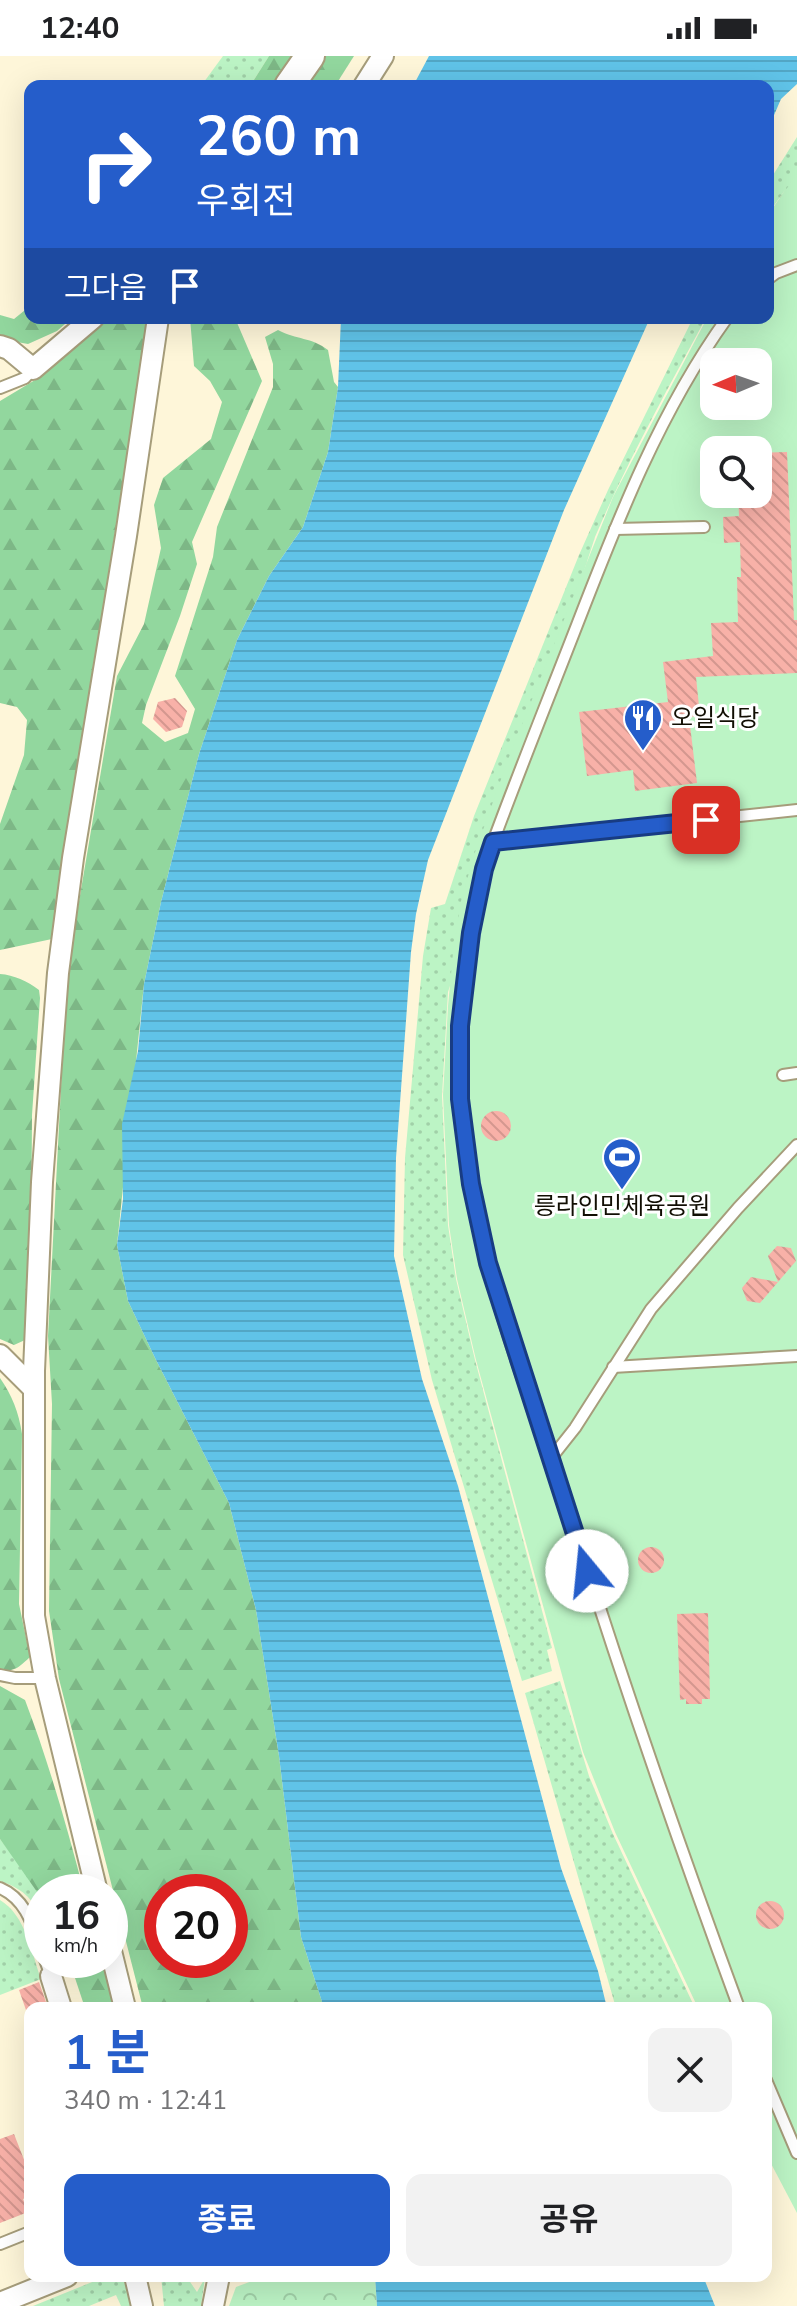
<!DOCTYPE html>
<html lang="ko">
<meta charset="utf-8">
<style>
body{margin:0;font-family:"Nunito Sans","Noto Sans KR",sans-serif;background:#f2f2f2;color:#202124;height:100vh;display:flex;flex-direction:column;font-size:30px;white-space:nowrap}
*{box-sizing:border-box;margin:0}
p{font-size:26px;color:#757577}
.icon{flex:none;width:44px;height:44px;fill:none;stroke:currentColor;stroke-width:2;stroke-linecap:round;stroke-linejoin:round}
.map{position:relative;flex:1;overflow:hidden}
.side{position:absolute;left:24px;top:1946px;width:748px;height:280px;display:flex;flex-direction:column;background:#fff;border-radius:16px;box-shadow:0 8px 32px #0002}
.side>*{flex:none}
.banner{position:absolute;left:24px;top:24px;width:750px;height:244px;border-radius:16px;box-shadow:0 8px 32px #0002;background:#255dca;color:#fff;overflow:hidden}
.needle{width:52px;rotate:268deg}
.fabs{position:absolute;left:700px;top:292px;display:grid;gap:16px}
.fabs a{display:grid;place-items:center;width:72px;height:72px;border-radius:16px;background:#fff;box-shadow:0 8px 32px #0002;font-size:40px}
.speed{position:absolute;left:24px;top:1818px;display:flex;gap:16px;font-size:40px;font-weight:700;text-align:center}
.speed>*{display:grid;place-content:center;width:104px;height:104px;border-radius:50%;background:#fff;box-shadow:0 8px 32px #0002;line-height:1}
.speed small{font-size:20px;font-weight:400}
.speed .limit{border:12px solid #d22;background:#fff;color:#111}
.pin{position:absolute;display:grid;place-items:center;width:68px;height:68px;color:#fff;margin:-34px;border-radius:16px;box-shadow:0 4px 12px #0006}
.me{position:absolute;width:88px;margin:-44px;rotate:343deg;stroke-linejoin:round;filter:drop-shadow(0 0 6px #0008)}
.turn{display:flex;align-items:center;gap:28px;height:168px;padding:0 40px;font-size:36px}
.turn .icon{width:104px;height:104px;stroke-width:2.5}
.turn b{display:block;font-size:56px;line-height:68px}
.then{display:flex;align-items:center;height:76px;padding:0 40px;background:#0003;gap:16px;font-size:30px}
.round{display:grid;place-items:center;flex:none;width:84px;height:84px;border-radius:16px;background:#f2f2f2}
.summary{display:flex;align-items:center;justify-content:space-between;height:136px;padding:0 40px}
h1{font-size:48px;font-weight:700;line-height:60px;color:#255dca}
.primary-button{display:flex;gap:16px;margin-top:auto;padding:16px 40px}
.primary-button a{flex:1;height:92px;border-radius:16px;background:#255dca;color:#fff;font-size:32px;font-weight:700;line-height:92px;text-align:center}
.primary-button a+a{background:#f2f2f2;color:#202124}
.status{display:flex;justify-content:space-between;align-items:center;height:56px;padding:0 40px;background:#fff;direction:ltr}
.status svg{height:22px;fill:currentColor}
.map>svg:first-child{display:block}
.grass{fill:url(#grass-dots)}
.forest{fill:url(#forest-firs);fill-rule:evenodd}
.park{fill:url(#park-crowns)}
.garden{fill:#bcf4c5;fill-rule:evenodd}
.water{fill:url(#water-rules)}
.building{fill:url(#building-back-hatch)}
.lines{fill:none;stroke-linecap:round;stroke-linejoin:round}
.lane-casing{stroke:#a69d7b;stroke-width:14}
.street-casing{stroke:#a69d7b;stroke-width:24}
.secondary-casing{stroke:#a69d7b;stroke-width:32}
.lane{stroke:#fff;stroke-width:10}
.street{stroke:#fff;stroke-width:20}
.secondary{stroke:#fff;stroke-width:28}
.route-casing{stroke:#183c83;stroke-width:20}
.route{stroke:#255dca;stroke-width:14}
.labels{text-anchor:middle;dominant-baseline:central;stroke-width:6;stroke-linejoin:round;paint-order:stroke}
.poi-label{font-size:24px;fill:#110e03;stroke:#fff;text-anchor:start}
</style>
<div class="status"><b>12:40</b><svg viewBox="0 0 49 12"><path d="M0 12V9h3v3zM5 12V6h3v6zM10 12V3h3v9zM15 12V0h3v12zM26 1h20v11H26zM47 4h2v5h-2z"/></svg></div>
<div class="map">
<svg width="797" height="2250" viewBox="0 0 797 2250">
<defs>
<pattern id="grass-dots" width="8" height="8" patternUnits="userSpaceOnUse" patternTransform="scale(2)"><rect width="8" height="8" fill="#bcf4c5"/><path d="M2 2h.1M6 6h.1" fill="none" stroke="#a1d0a8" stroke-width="1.8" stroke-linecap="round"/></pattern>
<pattern id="forest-firs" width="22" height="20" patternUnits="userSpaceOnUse" patternTransform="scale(2)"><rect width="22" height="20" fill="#92d79e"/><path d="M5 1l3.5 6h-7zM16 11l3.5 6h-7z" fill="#7db786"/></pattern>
<pattern id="park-crowns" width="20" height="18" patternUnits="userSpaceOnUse" patternTransform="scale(2)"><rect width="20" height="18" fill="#bcf4c5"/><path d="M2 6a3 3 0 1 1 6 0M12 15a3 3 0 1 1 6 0" fill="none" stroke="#a1d0a8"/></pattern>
<pattern id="water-rules" width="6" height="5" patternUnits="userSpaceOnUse" patternTransform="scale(2)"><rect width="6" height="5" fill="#60c3e8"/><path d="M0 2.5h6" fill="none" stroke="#52a6c5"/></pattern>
<pattern id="building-back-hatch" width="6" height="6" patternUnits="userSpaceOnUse" patternTransform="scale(2)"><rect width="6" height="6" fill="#f8b1a8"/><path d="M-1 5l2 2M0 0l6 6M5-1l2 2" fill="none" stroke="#d4978f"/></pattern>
</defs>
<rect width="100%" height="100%" fill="#fef6d9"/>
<!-- grass -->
<g class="grass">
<path d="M223 0H269L250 30H201Z"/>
<path d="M797 81V119L768 160 785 134 768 158V127Z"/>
<path d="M693 262H706C667 334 627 406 595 481L448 936 442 1040 448 1169 456 1223 475 1304 552 1592 547 1594 552 1615 522 1625 432 1324 403 1199 405 1102 423 900 431 852 445 848 474 760 579 499 608 434Z"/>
<path d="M560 1625 589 1720 613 1778 695 1952H616L525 1637Z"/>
<path d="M0 1783 19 1808 42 1843V1862C31 1841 23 1833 0 1825Z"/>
<path d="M0 1844C26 1860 31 1895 41 1923L0 1939Z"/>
<path d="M107 2220H120L124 2225 131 2250H121L116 2239 89 2250H33Z"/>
<path d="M161 2220H186L197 2236 205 2222 201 2250H164Z"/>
</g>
<!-- forest -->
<g class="forest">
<path d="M269 0H299L280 30H250Z"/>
<path d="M317 0H354L335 30H297Z"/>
<path d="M30 250V262H72L57 275 28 288 0 283V259L14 263Z"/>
<path d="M105 262H147V274L66 785 52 883 0 894V768L24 699 27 664 17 651 0 647V345L35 324Z"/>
<path d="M190 262H235L262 325 192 486 197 508 180 560 146 649 142 667 165 686 188 677 195 653 175 620 213 501 217 471 273 331V308L265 281 278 274C297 284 311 281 328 294L334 326 338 331 328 396 303 471 269 520 237 584 199 698 161 846 144 928 117 1189 128 1245 155 1302 229 1447 256 1554 279 1700 301 1881 324 1952H143L59 1623 49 1555 52 1348 48 1280 67 917 117 620 144 568 161 492 154 449 163 422 211 383 222 346 210 325 194 310ZM162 1836H230V1904H162Z"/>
<path d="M0 918C14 919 27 925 39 934L40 942 32 1059 31 1203 25 1284 14 1289 0 1283Z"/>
<path d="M0 1322C12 1339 19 1357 22 1378L19 1548 30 1601C20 1610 15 1617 0 1613Z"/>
<path d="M0 1630 25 1644C49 1707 67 1771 84 1836H42V1843L0 1783Z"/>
<path d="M69 1904H102L115 1952H85Z"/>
</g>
<!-- park -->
<path class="park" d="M265 2220H375L377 2250H229L236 2231Z"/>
<!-- garden -->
<path class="garden" d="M797 118V2157L766 2098V1952H698L615 1776 583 1696 476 1304 457 1223 449 1169 443 1039 448 950 453 897 461 845 474 799 509 701 613 441 707 262H768V159ZM714 306H758V350H714ZM714 394H758V438H714Z"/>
<!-- water -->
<g class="water">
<path d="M429 0H797V28L781 43 768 73V30H413Z"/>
<path d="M341 262H650L564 454 428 804 416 858 411 896 396 1102 394 1200 422 1323 458 1430 561 1812 598 1915 607 1952H324L301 1881 279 1700 256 1554 229 1447 155 1302 128 1245 117 1189 123 1143 122 1068 138 995 144 928 161 846 199 698 237 584 269 520 303 471 328 396 338 331Z"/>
<path d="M375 2220H703L715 2250H377Z"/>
</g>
<!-- building -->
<g class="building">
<path d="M787 396 794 564H797V617L696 621 700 660 689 661 697 727 635 735 633 714 587 720 579 656 668 646 663 606 713 600 711 567 738 566 737 521H741L740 486 724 487 723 461 739 460 738 438H758V397Z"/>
<path d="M175 642 187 655 182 671 166 676 153 663 158 646Z"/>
<circle cx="496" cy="1070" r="15"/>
<path d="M777 1190 791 1192 796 1205 778 1226 768 1200Z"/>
<path d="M751 1221 778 1226 760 1247 747 1245 742 1232Z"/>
<circle cx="651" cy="1504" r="13"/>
<path d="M708 1557 710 1643H702V1648H686V1643L680 1644 677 1558Z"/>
<circle cx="770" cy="1859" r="14"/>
<path d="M39 1926 46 1946 26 1954 19 1934Z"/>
<path d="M14 2078 30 2119V2140L23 2143 28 2156 0 2167V2083Z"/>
</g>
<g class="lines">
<!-- lane casing -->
<g class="lane-casing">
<g id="lane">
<path d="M768 223 776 217 797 209"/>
<path d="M0 332 25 322 33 313"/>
<path d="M615 473 704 471"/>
<path d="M493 786 797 754"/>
<path d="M783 1019 797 1017"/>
<path d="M613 1311 797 1300"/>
<path d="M552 1401C507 1289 469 1164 460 1044 457 1005 461 966 465 928 470 880 478 832 493 786 520 713 549 641 577 569 618 463 660 355 727 262"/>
<path d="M0 1619 15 1622H45"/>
<path d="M0 1832C26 1843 33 1870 42 1895"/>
<path d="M45 1904 51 1920"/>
<path d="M739 1952C672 1770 609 1586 552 1401L575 1372 651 1253 738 1152 797 1089"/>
<path d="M766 2024 797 2097"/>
<path d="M0 2188 30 2176"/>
</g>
</g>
<!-- street casing -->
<g class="street-casing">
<g id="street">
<path d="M364 30 383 0"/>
<path d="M0 290 9 293 33 313 93 262"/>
<path d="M0 1299 34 1333"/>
<path d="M97 1836 45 1622 34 1560V1315L42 1126 58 917 73 802 126 480 158 262"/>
<path d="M110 1891 125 1952"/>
<path d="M51 1920 61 1952"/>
<path d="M135 2220 142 2250"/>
<path d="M0 2247 67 2220"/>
<path d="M213 2250 219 2220"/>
</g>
</g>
<!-- secondary casing -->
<g class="secondary-casing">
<path id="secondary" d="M289 30 310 0"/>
</g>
<!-- lane -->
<use href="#lane" class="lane"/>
<!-- street -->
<use href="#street" class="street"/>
<!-- secondary -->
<use href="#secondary" class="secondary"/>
</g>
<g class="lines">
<!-- route casing -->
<g class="route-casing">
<path id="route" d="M587 1515 488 1207 471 1128 460 1043V970L471 877 484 813 493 786 706 764"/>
</g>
<!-- route -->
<use href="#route" class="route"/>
</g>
<!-- icons -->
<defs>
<g id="restaurant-pin" transform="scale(2)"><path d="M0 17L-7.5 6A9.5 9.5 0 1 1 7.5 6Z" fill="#255dca" stroke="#fff"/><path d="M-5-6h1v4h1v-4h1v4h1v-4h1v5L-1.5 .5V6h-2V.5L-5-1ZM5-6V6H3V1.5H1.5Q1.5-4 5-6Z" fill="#fff"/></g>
<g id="stadium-pin" transform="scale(2)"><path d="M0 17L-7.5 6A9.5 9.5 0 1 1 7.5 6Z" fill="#255dca" stroke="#fff"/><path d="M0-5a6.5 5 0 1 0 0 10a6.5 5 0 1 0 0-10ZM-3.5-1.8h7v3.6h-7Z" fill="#fff"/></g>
</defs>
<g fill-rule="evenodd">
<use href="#restaurant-pin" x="643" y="662"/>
<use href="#stadium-pin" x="622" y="1101"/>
</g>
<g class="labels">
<!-- poi labels -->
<g class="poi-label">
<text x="671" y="662">오일식당</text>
<text x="622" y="1150" text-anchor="middle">릉라인민체육공원</text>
</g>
</g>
</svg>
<div class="fabs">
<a><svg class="needle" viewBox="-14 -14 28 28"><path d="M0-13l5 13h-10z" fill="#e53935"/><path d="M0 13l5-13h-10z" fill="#757577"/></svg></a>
<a><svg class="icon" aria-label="search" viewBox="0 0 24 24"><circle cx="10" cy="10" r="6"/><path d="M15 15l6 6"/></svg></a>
</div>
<div class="speed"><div>16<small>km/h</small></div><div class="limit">20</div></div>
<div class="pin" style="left:706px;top:764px;background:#d93025"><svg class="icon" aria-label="arrive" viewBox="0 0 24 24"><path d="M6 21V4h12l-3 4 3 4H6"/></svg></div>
<svg class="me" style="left:587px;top:1515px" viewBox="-20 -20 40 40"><circle r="19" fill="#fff"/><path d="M0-13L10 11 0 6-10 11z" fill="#255dca"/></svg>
<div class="banner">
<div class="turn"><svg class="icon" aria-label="right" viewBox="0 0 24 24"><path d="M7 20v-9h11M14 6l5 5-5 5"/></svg><div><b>260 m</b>우회전</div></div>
<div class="then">그다음<svg class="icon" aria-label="arrive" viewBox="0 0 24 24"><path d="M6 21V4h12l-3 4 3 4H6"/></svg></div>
</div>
<section class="side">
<div class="summary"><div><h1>1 분</h1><p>340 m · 12:41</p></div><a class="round"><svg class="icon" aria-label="close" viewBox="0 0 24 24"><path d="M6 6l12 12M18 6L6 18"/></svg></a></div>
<div class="primary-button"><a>종료</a><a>공유</a></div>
</section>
</div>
